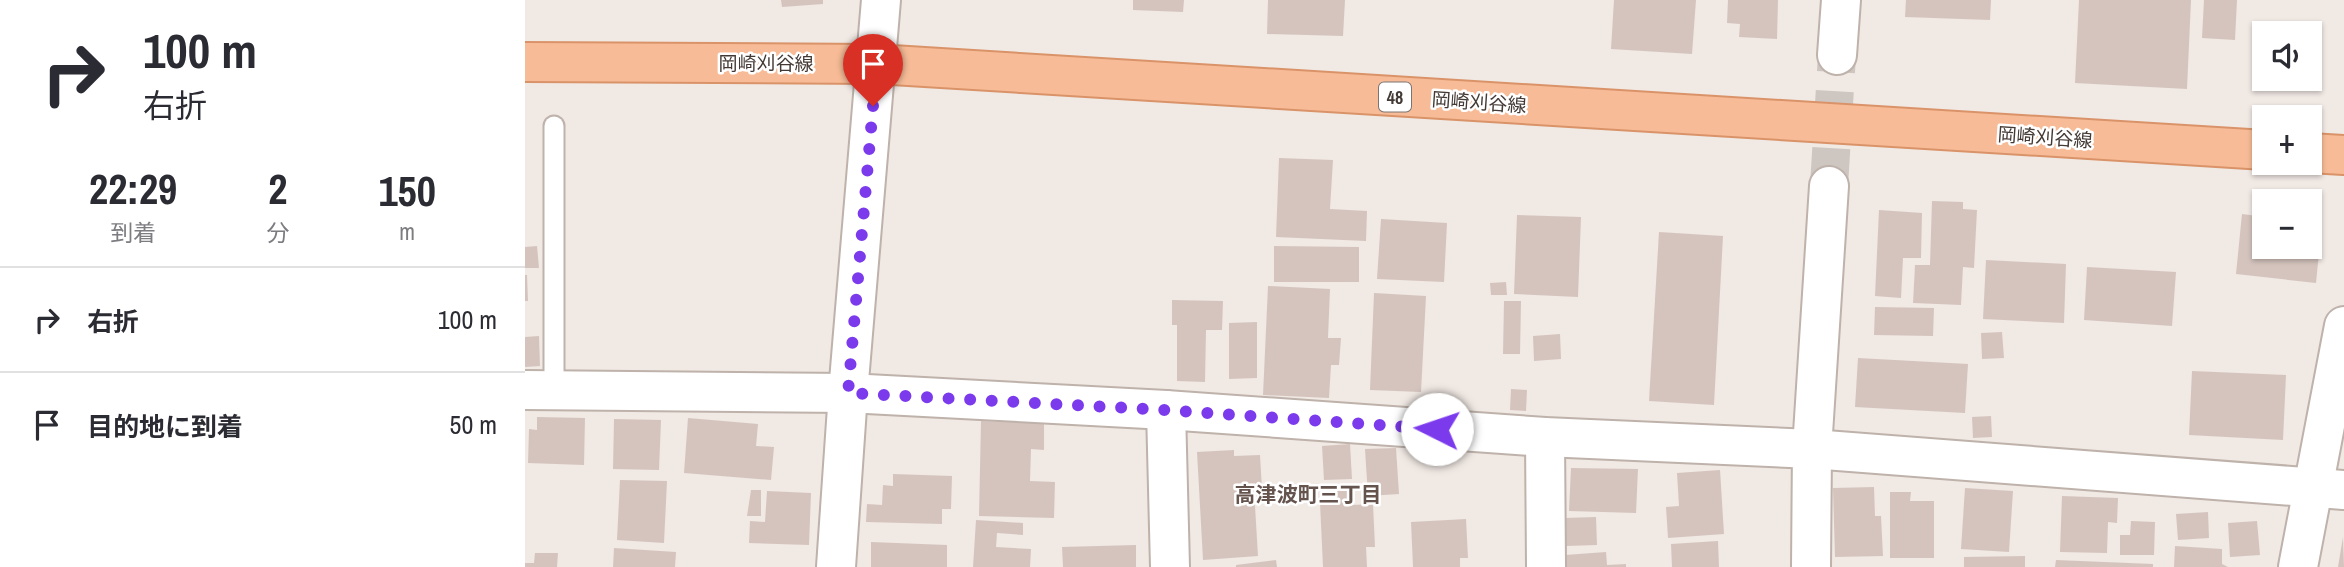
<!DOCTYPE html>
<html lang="ja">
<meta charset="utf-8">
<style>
body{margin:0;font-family:"Archivo Narrow","Noto Sans JP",sans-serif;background:#f7f7f7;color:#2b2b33;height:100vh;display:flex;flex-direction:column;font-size:26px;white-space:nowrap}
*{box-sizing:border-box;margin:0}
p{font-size:23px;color:#7c7c81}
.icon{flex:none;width:38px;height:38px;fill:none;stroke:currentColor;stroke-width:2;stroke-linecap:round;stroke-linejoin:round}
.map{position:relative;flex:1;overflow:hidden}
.details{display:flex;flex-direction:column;background:#fff;width:525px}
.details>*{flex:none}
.hud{background:#fff;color:#2b2b33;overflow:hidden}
.fabs{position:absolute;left:1727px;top:21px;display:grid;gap:14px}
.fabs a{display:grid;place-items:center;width:70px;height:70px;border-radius:0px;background:#fff;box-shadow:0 2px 5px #0004;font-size:35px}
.pin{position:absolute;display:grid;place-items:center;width:60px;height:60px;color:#fff;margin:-72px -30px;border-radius:50% 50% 50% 0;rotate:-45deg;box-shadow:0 0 7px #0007}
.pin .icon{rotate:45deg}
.me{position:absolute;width:77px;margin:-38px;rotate:274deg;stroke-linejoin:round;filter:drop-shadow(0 0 5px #0008)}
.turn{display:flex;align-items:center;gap:24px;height:147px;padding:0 28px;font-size:32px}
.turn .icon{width:91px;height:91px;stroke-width:2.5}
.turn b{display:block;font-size:49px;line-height:60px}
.eta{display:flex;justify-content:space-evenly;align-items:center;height:119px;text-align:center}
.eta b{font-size:42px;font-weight:700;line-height:49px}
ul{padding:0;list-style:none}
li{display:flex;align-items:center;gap:21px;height:105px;padding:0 28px;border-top:2px solid #e1e1e2}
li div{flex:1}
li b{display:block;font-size:26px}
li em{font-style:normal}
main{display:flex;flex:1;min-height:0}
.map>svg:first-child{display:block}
.building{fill:#d5c4be}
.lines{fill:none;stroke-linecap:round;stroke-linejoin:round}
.secondary-tunnel{stroke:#cec6c1;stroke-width:38;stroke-dasharray:38 19;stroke-linecap:butt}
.lane-casing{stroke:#beb2ab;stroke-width:23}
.street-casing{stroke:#beb2ab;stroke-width:42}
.primary-casing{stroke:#da9369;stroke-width:42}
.lane{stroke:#fff;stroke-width:19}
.street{stroke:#fff;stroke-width:38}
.primary{stroke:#f7bc97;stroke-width:38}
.route{stroke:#7c3aed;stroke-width:12;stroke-dasharray:0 21.6}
.labels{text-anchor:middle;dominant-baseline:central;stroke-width:5;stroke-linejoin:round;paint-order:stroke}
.shield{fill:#fff;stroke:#7b7472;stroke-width:2}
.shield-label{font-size:18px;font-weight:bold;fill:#433935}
.street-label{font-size:19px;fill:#433935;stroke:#fff}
.neighbourhood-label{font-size:21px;font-weight:bold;fill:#65534d;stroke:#fff}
</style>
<main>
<section class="details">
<div class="hud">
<div class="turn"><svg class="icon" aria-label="right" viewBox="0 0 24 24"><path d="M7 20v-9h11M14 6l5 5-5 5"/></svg><div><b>100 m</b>右折</div></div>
</div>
<div class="eta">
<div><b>22:29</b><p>到着</p></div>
<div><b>2</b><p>分</p></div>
<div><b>150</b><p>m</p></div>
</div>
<ul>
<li><svg class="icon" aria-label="right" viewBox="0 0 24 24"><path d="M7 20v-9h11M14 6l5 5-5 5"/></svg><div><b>右折</b></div><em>100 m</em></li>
<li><svg class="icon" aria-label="arrive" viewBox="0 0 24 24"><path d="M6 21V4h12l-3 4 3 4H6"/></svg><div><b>目的地に到着</b></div><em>50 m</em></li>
</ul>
</section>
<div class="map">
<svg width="1819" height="567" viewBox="0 0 1819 567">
<rect width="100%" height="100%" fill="#f1e9e4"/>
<!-- building -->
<g class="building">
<path d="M256 0H298V4L257 7Z"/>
<path d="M608 0H659L658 12 608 10Z"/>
<path d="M743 0H820L818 36 742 34Z"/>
<path d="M1089 0H1171L1167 54 1086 49Z"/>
<path d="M1203 0H1253L1252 39 1214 37 1215 24 1202 23Z"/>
<path d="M1381 0H1466L1465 20 1380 17Z"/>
<path d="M1554 0H1666L1662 89 1550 83Z"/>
<path d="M1679 0H1712L1710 40 1677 38Z"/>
<path d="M754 158 808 160 805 209 842 211 841 241 751 237Z"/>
<path d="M1407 201 1438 202V209L1452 210 1449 268 1438 267 1436 305 1388 303 1390 265H1405Z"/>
<path d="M1354 210 1397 213 1396 258H1378L1376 298 1350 296Z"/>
<path d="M1717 214 1740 217V247H1785V222L1797 223 1791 283 1711 274Z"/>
<path d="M992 215 1056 217 1053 297 989 294Z"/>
<path d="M856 219 922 223 919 282 852 279Z"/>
<path d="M1134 232 1198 236 1189 405 1124 401Z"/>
<path d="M12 246 14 268H0V247Z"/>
<path d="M749 246 834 247V282H749Z"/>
<path d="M1461 260 1541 264 1539 323 1458 319Z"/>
<path d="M1562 267 1651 272 1647 326 1559 320Z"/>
<path d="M0 275H2L3 301H0Z"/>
<path d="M981 282 982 295H966L965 283Z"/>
<path d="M743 286 805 289 803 338H816L814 365H806L804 398 738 395Z"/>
<path d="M849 293 901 296 896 392 845 390Z"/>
<path d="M647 300 698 301 697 330H681L680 382 652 381V325H647Z"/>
<path d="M979 301H996L995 354H978Z"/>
<path d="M1350 307 1409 308 1408 336 1349 335Z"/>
<path d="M732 322V378L704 379V323Z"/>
<path d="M1477 332 1479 358 1457 359 1456 333Z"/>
<path d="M1035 334 1036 359 1009 361 1008 336Z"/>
<path d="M14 336 15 366 0 367V337Z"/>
<path d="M1333 358 1443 364 1440 413 1330 407Z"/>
<path d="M1667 371 1761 375 1758 440 1664 435Z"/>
<path d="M986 389 1002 390 1001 411 985 410Z"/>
<path d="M1466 416 1467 437 1448 438 1447 417Z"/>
<path d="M12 417 60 418 59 465 3 463 4 429 12 430Z"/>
<path d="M163 418 233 424 231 446 249 447 246 480 159 473Z"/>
<path d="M89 419 136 420 134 470 88 469Z"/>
<path d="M456 421 519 423V450L506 449 505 481 530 482 529 518 454 516Z"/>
<path d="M825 444 827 479 799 480 797 446Z"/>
<path d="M871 448 874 494 843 496 840 449Z"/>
<path d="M709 450V456L735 455 737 489H729L733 556 678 560 672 452Z"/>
<path d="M1046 468 1113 469 1111 513 1044 511Z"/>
<path d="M1195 470 1199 534 1143 538 1141 507 1154 506 1152 473Z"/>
<path d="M368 474 427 476 426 509H417V524L341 522 342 504 357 505 358 485 368 486Z"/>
<path d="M95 480 142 481 139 543 92 540Z"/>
<path d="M1349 487 1350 516H1356L1358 556 1310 557 1308 488Z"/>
<path d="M1440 488 1488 491 1484 552 1436 549Z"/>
<path d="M226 490H236V516H222Z"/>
<path d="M826 490 827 505 848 504 850 547H841L842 567H798L795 503H807V491Z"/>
<path d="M242 491 286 493 284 545 224 543 225 521 240 522Z"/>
<path d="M1365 492H1386L1385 501H1409V558H1365Z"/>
<path d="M1537 496 1593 498 1592 523 1583 522 1582 553 1535 552Z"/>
<path d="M1683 512 1684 538 1653 540 1651 514Z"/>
<path d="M1071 517 1072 545 1041 546 1040 518Z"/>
<path d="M941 519 943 558H935V567H888L886 522Z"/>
<path d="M451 520 498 523V535L472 533 471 547 506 549 505 567H448Z"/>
<path d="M1606 521 1630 522 1629 555H1595V535H1605Z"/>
<path d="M1732 521 1735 555 1705 557 1703 523Z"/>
<path d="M1818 537 1819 567H1813Z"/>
<path d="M1193 541 1194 567H1147L1146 544Z"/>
<path d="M346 542 422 545V567H346Z"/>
<path d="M611 545V567H538L537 547Z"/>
<path d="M1650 546 1697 549V564L1703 567H1649Z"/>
<path d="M89 548 151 552 150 567H88Z"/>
<path d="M1081 552 1082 565 1101 564V567H1041L1040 555Z"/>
<path d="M10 553H33L32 567H0V563H9Z"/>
<path d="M1500 556V567H1439V557Z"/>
<path d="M751 560 752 567H711V565Z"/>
<path d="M1531 560 1628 564V567H1530Z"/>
</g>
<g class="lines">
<!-- secondary-tunnel -->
<path class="secondary-tunnel" d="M1304 186 1312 55"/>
<!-- lane casing -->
<g class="lane-casing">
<path id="lane" d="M29 126V390"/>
</g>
<!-- street casing -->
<g class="street-casing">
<g id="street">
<path d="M1312 55 1316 0"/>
<path d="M0 390 323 393 641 410 1020 437 1287 449 1819 490"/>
<path d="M641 410 645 567"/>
<path d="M1020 437 1021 567"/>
<path d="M311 567 323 393 356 0"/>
<path d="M1286 567 1287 449 1304 186"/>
<path d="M1773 567 1819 326"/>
</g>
</g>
<!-- primary casing -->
<g class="primary-casing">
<g id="primary">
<path d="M0 62 351 64 1740 150"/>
<path d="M1785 153 1819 155"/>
</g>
</g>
<!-- lane -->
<use href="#lane" class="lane"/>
<!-- street -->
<use href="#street" class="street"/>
<!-- primary -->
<use href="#primary" class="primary"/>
</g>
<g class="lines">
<!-- route -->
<path class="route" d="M348 106 323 393 641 410 912 429"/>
</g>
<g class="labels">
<!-- shield labels -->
<rect class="shield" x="854" y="82.5" width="32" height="29" rx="5"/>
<g class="shield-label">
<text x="870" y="97">48</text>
</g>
<!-- street labels -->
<g class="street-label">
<text x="241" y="63">岡崎刈谷線</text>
<text transform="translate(954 102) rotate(4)">岡崎刈谷線</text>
<text transform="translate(1520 137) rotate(4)">岡崎刈谷線</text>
</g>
<!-- neighbourhood labels -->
<g class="neighbourhood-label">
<text x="783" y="494">高津波町三丁目</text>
</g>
</g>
</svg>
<div class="fabs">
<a><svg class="icon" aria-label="sound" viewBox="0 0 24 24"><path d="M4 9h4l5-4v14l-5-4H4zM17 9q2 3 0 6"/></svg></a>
<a>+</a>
<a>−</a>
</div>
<div class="pin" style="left:348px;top:106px;background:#d93025"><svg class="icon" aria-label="arrive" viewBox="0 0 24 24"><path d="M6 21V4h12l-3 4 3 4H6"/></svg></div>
<svg class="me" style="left:912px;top:429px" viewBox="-20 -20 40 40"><circle r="19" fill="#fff"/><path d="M0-13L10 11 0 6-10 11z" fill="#7c3aed"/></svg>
</div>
</main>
